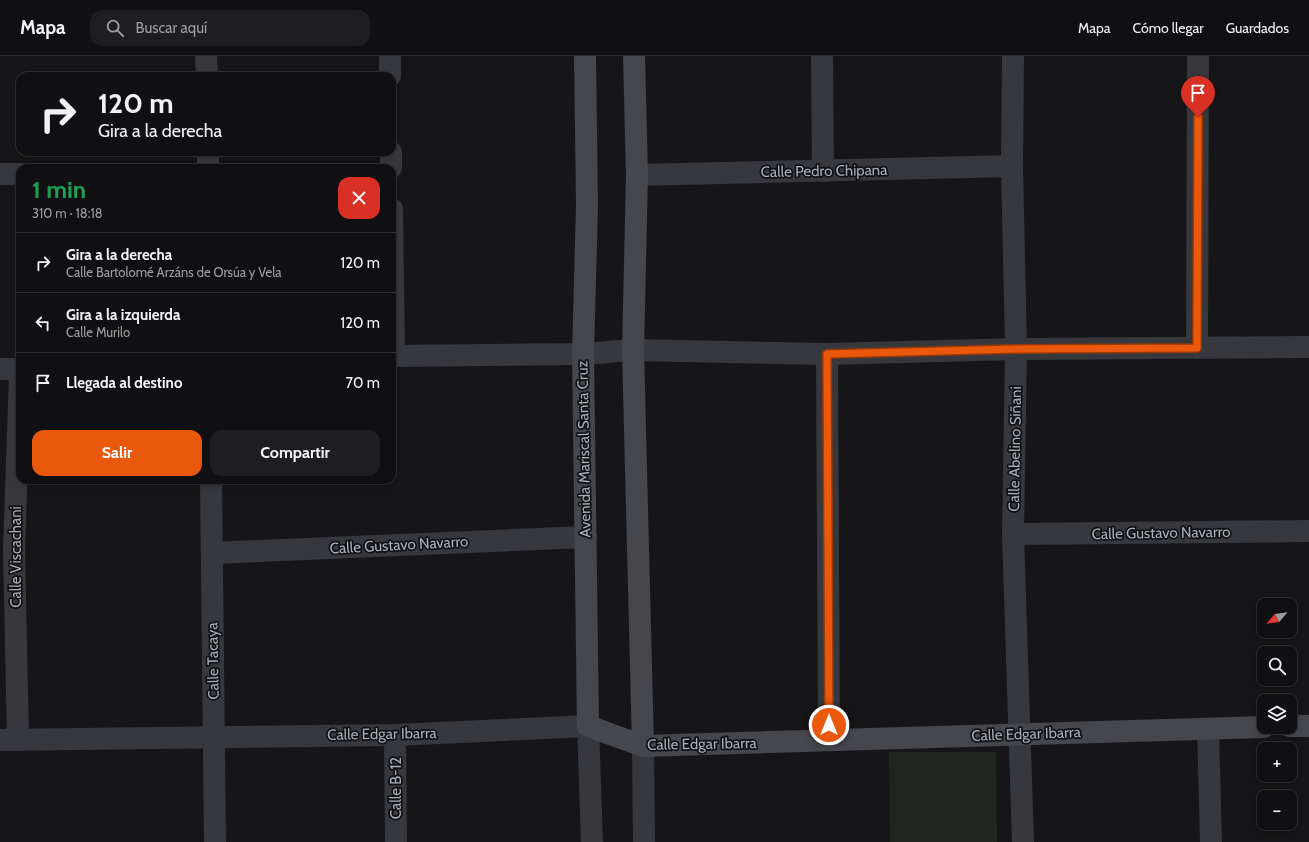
<!DOCTYPE html>
<html lang="es">
<meta charset="utf-8">
<style>
body{margin:0;font-family:Cabin,sans-serif;background:#1e1e20;color:#f1f3f6;height:100vh;display:flex;flex-direction:column;font-size:15px;white-space:nowrap}
*{box-sizing:border-box;margin:0}
p{font-size:13px;color:#9c9d9f}
.icon{flex:none;width:22px;height:22px;fill:none;stroke:currentColor;stroke-width:2;stroke-linecap:round;stroke-linejoin:round}
.map{position:relative;flex:1;overflow:hidden}
.sheet{position:absolute;left:16px;top:108px;width:380px;height:320px;display:flex;flex-direction:column;background:#101012;border-radius:12px;box-shadow:0 2px 6px #0003,0 0 0 1px #303032}
.sheet>*{flex:none}
.hud{position:absolute;left:16px;top:16px;width:380px;height:84px;border-radius:12px;box-shadow:0 2px 6px #0003,0 0 0 1px #303032;background:#101012;color:#f1f3f6;overflow:hidden}
.needle{width:26px;rotate:242deg}
.controls{position:absolute;left:1257px;top:542px;display:grid;gap:8px}
.controls a{display:grid;place-items:center;width:40px;height:40px;border-radius:8px;background:#101012;box-shadow:0 2px 6px #0003,0 0 0 1px #303032;font-size:20px}
.pin{position:absolute;display:grid;place-items:center;width:34px;height:34px;color:#fff;margin:-41px -17px;border-radius:50% 50% 50% 0;rotate:-45deg;box-shadow:0 0 4px #0007}
.pin .icon{rotate:45deg}
.me{position:absolute;width:44px;margin:-22px;rotate:0deg;stroke-linejoin:round;filter:drop-shadow(0 0 3px #0008)}
.turn{display:flex;align-items:center;gap:14px;height:84px;padding:0 16px;font-size:18px}
.turn .icon{width:52px;height:52px;stroke-width:2.5}
.turn b{display:block;font-size:28px;line-height:34px}
.round{display:grid;place-items:center;flex:none;width:42px;height:42px;border-radius:12px;background:#1e1e20}
.head{display:flex;align-items:center;justify-content:space-between;height:68px;padding:0 16px}
h1{font-size:24px;font-weight:800;line-height:30px;color:#1e9e55}
.cta{display:flex;gap:8px;margin-top:auto;padding:8px 16px}
.cta a{flex:1;height:46px;border-radius:12px;background:#ea580c;color:#fff;font-size:16px;font-weight:800;line-height:46px;text-align:center}
.cta a+a{background:#1e1e20;color:#f1f3f6}
ul{padding:0;list-style:none}
li{display:flex;align-items:center;gap:12px;height:60px;padding:0 16px;border-top:1px solid #303032}
li div{flex:1}
li b{display:block;font-size:15px}
li em{font-style:normal}
header{display:flex;align-items:center;gap:24px;box-sizing:border-box;height:56px;padding:0 20px;background:#101012;border-bottom:1px solid #303032}
header strong{font-size:19px}
nav{display:flex;gap:22px;margin-inline-start:auto;font-size:14px}
.search{width:280px;height:36px;background:#1e1e20;display:flex;align-items:center;gap:10px;box-sizing:border-box;padding:0 14px;border-radius:12px;color:#9c9d9f;font-size:15px}
.map>svg:first-child{display:block}
.green{fill:#1e261f}
.lines{fill:none;stroke-linecap:round;stroke-linejoin:round}
.minor{stroke:#37383d;stroke-width:22}
.tertiary{stroke:#37383d;stroke-width:22}
.secondary{stroke:#45474d;stroke-width:22}
.route-casing{stroke:#983908;stroke-width:10}
.route{stroke:#ea580c;stroke-width:7}
.labels{text-anchor:middle;dominant-baseline:central;stroke-width:3.5;stroke-linejoin:round;paint-order:stroke}
.street-label{font-size:15px;fill:#a8adb8;stroke:#111113}
</style>
<header>
<strong>Mapa</strong>
<div class="search"><svg class="icon" aria-label="search" viewBox="0 0 24 24"><circle cx="10" cy="10" r="6"/><path d="M15 15l6 6"/></svg>Buscar aquí</div>
<nav><a>Mapa</a><a>Cómo llegar</a><a>Guardados</a></nav>
</header>
<div class="map">
<svg width="1309" height="786" viewBox="0 0 1309 786">
<rect width="100%" height="100%" fill="#161618"/>
<!-- green -->
<path class="green" d="M889 696H996L997 786H890Z"/>
<g class="lines">
<!-- minor -->
<g class="minor">
<path d="M206 0 207 20"/>
<path d="M390 0V20"/>
<path d="M822 0 823 115"/>
<path d="M1013 0 1012 110 1016 293 1013 478 1023 786"/>
<path d="M208 96V112"/>
<path d="M391 96V112"/>
<path d="M0 118H20"/>
<path d="M637 119 1012 110"/>
<path d="M392 153 394 300"/>
<path d="M1197 292 1198 0"/>
<path d="M827 298 829 684"/>
<path d="M392 300 583 298 633 294 827 298 1016 293 1309 291"/>
<path d="M0 313H20"/>
<path d="M211 424 215 786"/>
<path d="M1013 478 1309 475"/>
<path d="M212 497 586 481"/>
<path d="M588 670 592 786"/>
<path d="M1208 673 1211 786"/>
<path d="M395 679 396 786"/>
<path d="M18 684 14 494 20 319"/>
<path d="M643 690 644 786"/>
</g>
<!-- tertiary -->
<path class="tertiary" d="M0 684 395 679 588 670"/>
<!-- secondary -->
<g class="secondary">
<path d="M585 0 587 149 583 298 588 670 643 690 1264 671"/>
<path d="M634 0 637 119 633 294 643 690"/>
<path d="M1290 670H1309"/>
</g>
</g>
<g class="lines">
<!-- route casing -->
<g class="route-casing">
<path id="route" d="M829 669 827 298 1016 293 1197 292 1198 61"/>
</g>
<!-- route -->
<use href="#route" class="route"/>
</g>
<g class="labels">
<!-- street labels -->
<g class="street-label">
<text transform="translate(824 115) rotate(-1)">Calle Pedro Chipana</text>
<text transform="translate(584 393) rotate(-91)">Avenida Mariscal Santa Cruz</text>
<text transform="translate(1015 393) rotate(-89)">Calle Abelino Siñani</text>
<text transform="translate(1161 477) rotate(-1)">Calle Gustavo Navarro</text>
<text transform="translate(399 489) rotate(-3)">Calle Gustavo Navarro</text>
<text transform="translate(16 501) rotate(-90)">Calle Viscachani</text>
<text transform="translate(213 605) rotate(-91)">Calle Tacaya</text>
<text transform="translate(382 678) rotate(-1)">Calle Edgar Ibarra</text>
<text transform="translate(1026 678) rotate(-2)">Calle Edgar Ibarra</text>
<text transform="translate(702 688) rotate(-1)">Calle Edgar Ibarra</text>
<text transform="translate(396 732) rotate(-90)">Calle B-12</text>
</g>
</g>
</svg>
<div class="controls">
<a><svg class="needle" viewBox="-14 -14 28 28"><path d="M0-13l5 13h-10z" fill="#e53935"/><path d="M0 13l5-13h-10z" fill="#9c9d9f"/></svg></a>
<a><svg class="icon" aria-label="search" viewBox="0 0 24 24"><circle cx="10" cy="10" r="6"/><path d="M15 15l6 6"/></svg></a>
<a><svg class="icon" aria-label="layers" viewBox="0 0 24 24"><path d="M12 4l9 5-9 5-9-5zM3 14l9 5 9-5"/></svg></a>
<a>+</a>
<a>−</a>
</div>
<div class="pin" style="left:1198px;top:61px;background:#d93025"><svg class="icon" aria-label="arrive" viewBox="0 0 24 24"><path d="M6 21V4h12l-3 4 3 4H6"/></svg></div>
<svg class="me" style="left:829px;top:669px" viewBox="-20 -20 40 40"><circle r="17" fill="#ea580c" stroke="#fff" stroke-width="3"/><path d="M0-11L8 9 0 5-8 9z" fill="#fff"/></svg>
<div class="hud">
<div class="turn"><svg class="icon" aria-label="right" viewBox="0 0 24 24"><path d="M7 20v-9h11M14 6l5 5-5 5"/></svg><div><b>120 m</b>Gira a la derecha</div></div>
</div>
<section class="sheet">
<div class="head"><div><h1>1 min</h1><p>310 m · 18:18</p></div><a class="round" style="background:#d93025;color:#fff"><svg class="icon" aria-label="close" viewBox="0 0 24 24"><path d="M6 6l12 12M18 6L6 18"/></svg></a></div>
<ul>
<li><svg class="icon" aria-label="right" viewBox="0 0 24 24"><path d="M7 20v-9h11M14 6l5 5-5 5"/></svg><div><b>Gira a la derecha</b><p>Calle Bartolomé Arzáns de Orsúa y Vela</p></div><em>120 m</em></li>
<li><svg class="icon" aria-label="left" viewBox="0 0 24 24"><path d="M17 20v-9H6M10 6l-5 5 5 5"/></svg><div><b>Gira a la izquierda</b><p>Calle Murilo</p></div><em>120 m</em></li>
<li><svg class="icon" aria-label="arrive" viewBox="0 0 24 24"><path d="M6 21V4h12l-3 4 3 4H6"/></svg><div><b>Llegada al destino</b></div><em>70 m</em></li>
</ul>
<div class="cta"><a>Salir</a><a>Compartir</a></div>
</section>
</div>
